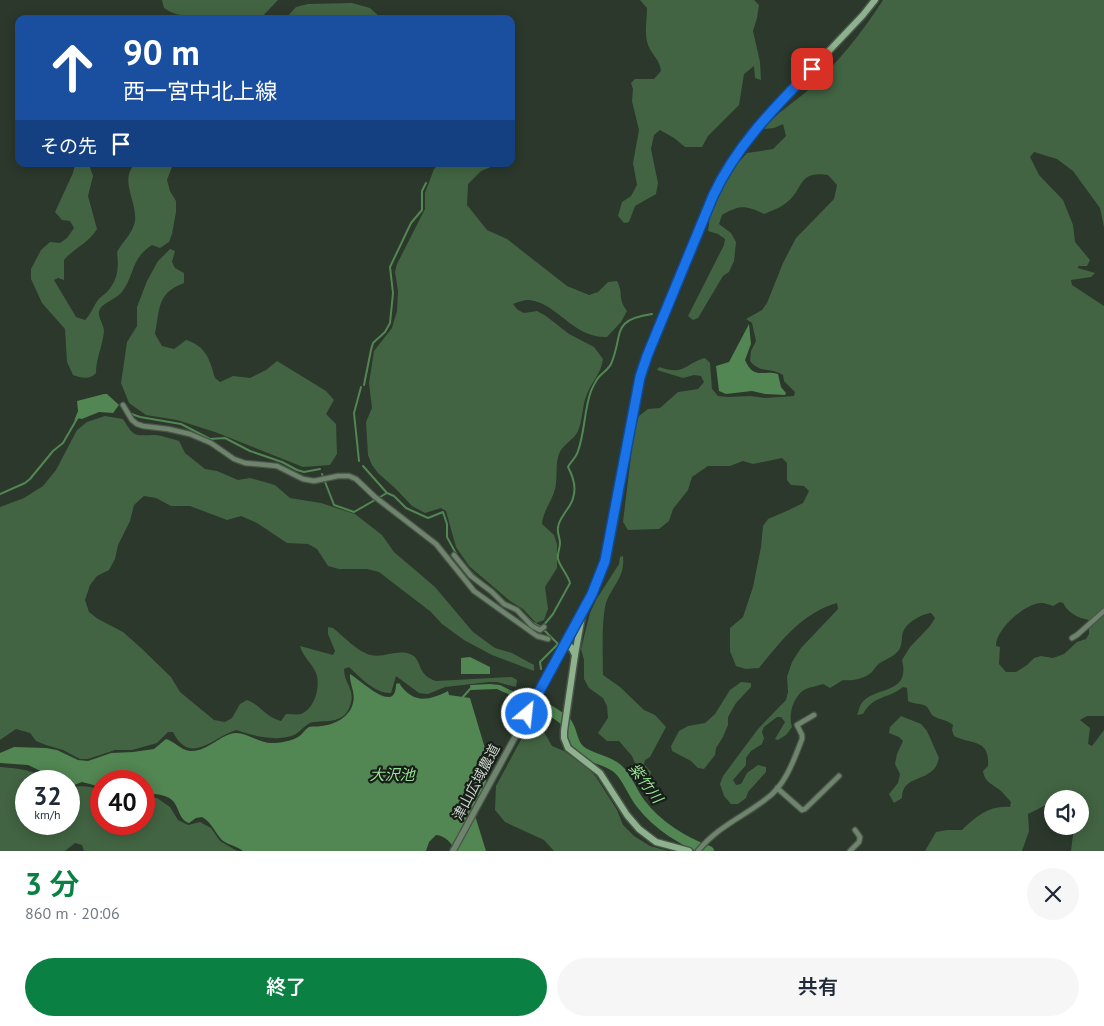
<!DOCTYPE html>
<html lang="ja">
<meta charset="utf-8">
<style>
body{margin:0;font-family:"PT Sans","Noto Sans JP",sans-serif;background:#f6f6f7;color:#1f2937;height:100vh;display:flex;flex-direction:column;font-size:19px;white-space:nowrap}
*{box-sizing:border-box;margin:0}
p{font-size:16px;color:#747a83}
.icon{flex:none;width:28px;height:28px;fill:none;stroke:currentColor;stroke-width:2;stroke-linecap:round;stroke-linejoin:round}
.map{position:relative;height:851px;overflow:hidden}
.details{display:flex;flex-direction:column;background:#fff;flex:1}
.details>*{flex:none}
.guide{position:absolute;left:15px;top:15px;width:500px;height:152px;border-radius:10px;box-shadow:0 2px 12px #0003;background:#1a4fa0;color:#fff;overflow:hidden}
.buttons{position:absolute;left:1044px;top:790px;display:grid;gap:10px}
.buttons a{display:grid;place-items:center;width:45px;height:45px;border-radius:50%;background:#fff;box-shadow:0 2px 12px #0003;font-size:25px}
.speed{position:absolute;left:15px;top:770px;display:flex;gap:10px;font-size:25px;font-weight:700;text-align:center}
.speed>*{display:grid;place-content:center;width:65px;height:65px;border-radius:50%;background:#fff;box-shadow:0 2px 12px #0003;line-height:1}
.speed small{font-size:12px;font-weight:400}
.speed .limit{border:8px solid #d22;background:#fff;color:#111}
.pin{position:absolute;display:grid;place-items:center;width:42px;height:42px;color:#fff;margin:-21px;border-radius:10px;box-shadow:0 2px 8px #0006}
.me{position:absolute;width:55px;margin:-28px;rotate:28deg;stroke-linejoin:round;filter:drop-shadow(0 0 4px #0008)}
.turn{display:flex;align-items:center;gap:18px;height:105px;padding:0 25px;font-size:22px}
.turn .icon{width:65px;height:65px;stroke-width:2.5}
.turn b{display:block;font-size:35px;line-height:42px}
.then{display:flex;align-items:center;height:48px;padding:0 25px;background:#0003;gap:10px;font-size:19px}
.round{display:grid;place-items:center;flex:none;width:52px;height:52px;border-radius:26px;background:#f6f6f7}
.overview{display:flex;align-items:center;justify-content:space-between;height:85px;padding:0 25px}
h1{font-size:30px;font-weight:600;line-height:38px;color:#0b8043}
.cta{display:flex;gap:10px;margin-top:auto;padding:10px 25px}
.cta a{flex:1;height:58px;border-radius:30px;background:#0b8043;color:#fff;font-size:20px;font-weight:600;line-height:58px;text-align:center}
.cta a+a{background:#f6f6f7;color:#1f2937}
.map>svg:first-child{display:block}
.green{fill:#426442;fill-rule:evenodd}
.water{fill:#528652}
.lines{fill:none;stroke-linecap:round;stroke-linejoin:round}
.stream{stroke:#528652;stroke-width:2}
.river{stroke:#528652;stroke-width:10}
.minor-casing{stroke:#485448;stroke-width:7}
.tertiary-casing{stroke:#485448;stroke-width:8}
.secondary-casing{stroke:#485448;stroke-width:9}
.minor{stroke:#6e846d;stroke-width:4.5}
.tertiary{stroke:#6e846d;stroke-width:5.5}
.secondary{stroke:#8db28d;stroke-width:6}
.route-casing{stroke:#114b97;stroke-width:12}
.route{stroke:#1a73e8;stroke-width:9}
.labels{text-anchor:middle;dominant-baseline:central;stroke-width:4.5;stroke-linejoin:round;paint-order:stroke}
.street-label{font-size:14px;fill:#cbd4cb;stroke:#181e18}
.water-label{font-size:15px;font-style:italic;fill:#98e298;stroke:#181e18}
</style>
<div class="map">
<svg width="1104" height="851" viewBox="0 0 1104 851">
<rect width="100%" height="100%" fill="#2b382b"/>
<!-- green -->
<g class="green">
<path d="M162 0H278L260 19H218L211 15C194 17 178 18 164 8Z"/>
<path d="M640 0H754L759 5 757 18 753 31 760 62 761 80 755 78 754 66 744 74 739 105 708 136 702 147H685L674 138 660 130 654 135 651 149 658 183 656 194 635 206 629 222 624 223 618 216 622 202 631 196 637 185 633 163 639 130 632 101 633 89 631 83 635 79H654L661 71C660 60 652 55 648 45 644 34 647 20 647 8Z"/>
<path d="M883 0H1104V227L1100 208 1073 171 1057 159 1034 152 1030 157 1039 175 1063 200 1073 225 1075 242 1090 260 1087 266H1078V268L1095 273 1091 277 1071 280 1072 285 1104 306V716H1087L1080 720 1090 728 1088 744 1092 746 1104 730V851H1071L1074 826H1080V799H1052V802L1028 814 1029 831 1022 851H925L936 832 947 830H962C976 816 990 805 1010 807L1011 802C1008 799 1005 795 1002 792 994 784 985 784 983 771L988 766C990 738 971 745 954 736L952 730 953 725C947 720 941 720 935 717 929 714 930 707 924 705 918 703 913 704 908 701L907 688 903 687C889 699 873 695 863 714L857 715C859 711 859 707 861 704 874 685 911 696 902 660L910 647 930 626 935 618 931 613C922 614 907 622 903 632 901 638 903 643 899 650 895 656 886 659 880 663 876 666 875 668 872 672 864 679 853 681 843 680L830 688 823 684C818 686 809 687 804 690 793 697 788 715 792 727L786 735 778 740 775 739 785 722 781 717H777L764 727 762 732 764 738 762 744 751 751 746 758V765L733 780 736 785 741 784 747 773 758 765 766 767V772L748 792 746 798 738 804H731L724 796 720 784 723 776 758 729 786 700 788 692 787 677 792 662 801 648 838 609 837 603C802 613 781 641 759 668L746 669 736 666 730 651V628L743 617 753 587 761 547 763 526 768 519 789 510 803 503 809 491 804 486 791 485 787 480V463L782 458 753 464 743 461 730 466H708L692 477 688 490 673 509 669 521 659 529 628 530 623 522 634 431 639 416 648 409 660 408 678 392 698 389 704 382 701 376 694 375 683 378 657 370 659 367C685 376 684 364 705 358L710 363 712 389 718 396 728 397 750 396 765 398 794 396 795 392 784 381 783 375C770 367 761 374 750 361L751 351 756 341 752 323 746 319 762 310 767 303 783 263 796 238 834 199 837 185 828 175C797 170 804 190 786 203 780 208 771 211 764 214 745 205 740 205 722 215L719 224 731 233 736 242 734 261 729 272 723 276 698 318 693 320 688 316 724 245 725 239 718 234 708 231 710 216 724 186 738 163 747 153 773 149 786 136 783 124 774 128 764 129C776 113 792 104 807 91 836 65 862 33 883 0ZM1060 602 1063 603C1068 613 1078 618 1089 620L1092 625 1089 627V634L1086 639 1077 642 1064 654 1053 658 1041 656 1034 658 1027 665 1016 672H1006L999 664 1000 647 996 646C995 630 1026 602 1042 603 1045 603 1050 605 1053 606Z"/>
<path d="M352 3 370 8 382 19H285L296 7 308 4Z"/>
<path d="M75 164H89L93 176 88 196 97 229C89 243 74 248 64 260V280L58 278 54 280 76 317 85 320C91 314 93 307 98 300 100 297 104 295 107 292 118 280 119 268 117 252 123 241 133 233 135 221 137 201 119 180 135 164H173L167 180 170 191 176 201V212L172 234 169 242 160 248 152 245C130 259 135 276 121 293 116 299 104 302 100 309 96 315 104 324 104 331 103 345 96 358 96 373 90 380 81 378 73 375L67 362 65 329 42 303 31 279V269L41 250 50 242 60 243 67 238 74 228 70 221 62 220 55 212 73 173Z"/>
<path d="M439 164H498L481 171 468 184 467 205 487 230 507 239 567 286 589 295 598 292 608 282 617 281C624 294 617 297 627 311L621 322 607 337C572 338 558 303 529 300 524 300 518 302 513 304L518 310 524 313 537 311 546 316 569 334 594 347 603 359C601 374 592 381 587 394 582 405 583 419 578 431 574 440 562 445 559 454 555 464 558 478 555 489 552 501 543 511 542 524L554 535 557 544V568L545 587 548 609 544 620 536 623 523 609 510 601 469 566 456 547 446 511 441 508 425 513 412 506 395 488 378 473 372 465 368 455 366 422 372 408 369 383 374 351 392 328 397 311 398 291 395 272 397 264 425 209V193L434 169Z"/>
<path d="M170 249 175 251 172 262 175 268 184 273V283C157 293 160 308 155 334L162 346 174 349 186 340C206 346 210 360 215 378L220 382 233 376 250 378 266 370 277 361 326 391 334 400 326 414 336 424 337 454 330 465 303 467 215 432 177 420 146 415 129 403 121 383 127 342 137 326V307L147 281 158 261Z"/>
<path d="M105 416 123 419C135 439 135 435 156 435 163 436 172 439 179 441L185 453 205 469 217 471 238 480 250 478 275 485 290 498 321 503 355 514 382 535 394 552 435 587 473 632 495 648 512 653 534 665V671L492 655 464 640 442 624 431 612 379 572 367 569H339L328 566 317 549 308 544 287 543 257 523 241 516 227 520 190 506H171L156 498 144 496 134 505 130 521 118 545 115 559 109 570 97 576 90 585 85 600 89 612 98 619 123 632 141 648 171 677 180 692 214 720 225 722 232 718 240 704 247 700C261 705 265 717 281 721L286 714C290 714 297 715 301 714 315 709 321 685 316 673 312 663 303 657 300 646L333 655 335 651 328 634V627L333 628C342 635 359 653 371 655 384 658 397 649 410 654 423 659 416 675 436 681L512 677 517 680 516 687 497 682H489L445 687 428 694 419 693 396 676 391 693C375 694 360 677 349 667L344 669C344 684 356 689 350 706 343 726 323 719 310 723 304 726 300 732 294 735 275 742 254 736 236 730 212 738 190 766 173 732H168L157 743 132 750H115L88 759H80L63 750 46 745 36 741 30 733 16 729 0 740V507L24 498 43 486 56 470 77 430 87 422Z"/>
<path d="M623 556C625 576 614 584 607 600 601 615 603 658 603 675L620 687 644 710 655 715 666 727 650 757 645 760 644 764 651 772 647 785 640 786 634 776 637 768 632 756 619 741H607L598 733 608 718 607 706 603 698 589 688 584 679V660L581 649 590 613 596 600 619 564 620 557Z"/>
<path d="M741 682 751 683V687L736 703 728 717V725L723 737 716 748 715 755 704 769 698 768 691 761 672 751 671 746 679 731 688 726 705 723 715 714 730 690Z"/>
<path d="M901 716 921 724 927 731 939 758C938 761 937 766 934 769 924 781 902 777 902 798L894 803 889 794 898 783 900 774 895 764 897 754 903 741 899 737 889 733 890 727Z"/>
<path d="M531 721 538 722 552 746 564 751 586 766 596 777 617 810 623 825 634 836 650 846 668 851H554L544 840 505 822 495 810 496 786Z"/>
<path d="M0 767C22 769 31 769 50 781H26V824H69V788C80 785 90 786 101 790V824H144V797L157 798 170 807 178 820 188 825 200 822 211 828 220 841 237 851H84L82 845 75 843 65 851H0Z"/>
</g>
<!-- water -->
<g class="water">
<path d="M749 324 751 344 745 360C754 381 764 369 778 374L781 387 786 393 785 395 765 394 752 391 726 394 719 391 716 366 729 362Z"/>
<path d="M104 394H107L119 405 113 413 99 412 82 419 77 418 74 421 78 411 77 401Z"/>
<path d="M470 657 490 667V674H461V658Z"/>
<path d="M350 674C361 680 396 716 396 684L399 683C413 704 428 701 448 691L449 695 470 698 490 765 485 786 473 809 486 851H456C450 842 446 836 436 835L429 842 426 851H243C237 846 225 844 221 839 214 831 212 823 202 817L196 818 189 823C178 819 180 808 172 800 164 793 153 795 144 792V781H101V787L82 782 69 787V781H56L49 775 28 765 0 763V753L14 747 46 748 57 750 78 760 88 761 111 753 133 752 154 749 166 739C175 742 181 750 190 751 208 752 220 734 236 733 248 733 259 743 272 743 280 743 291 741 298 737 302 735 305 729 309 727 313 726 317 727 321 726 334 725 350 717 353 703 356 693 349 683 350 674Z"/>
<path d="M490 684 500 685 522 696 525 695 523 701 497 689 471 690 470 685Z"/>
</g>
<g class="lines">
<!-- stream -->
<g class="stream">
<path d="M364 385 371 350 373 343 385 332 390 323 393 293 390 267 411 223 422 210V191L426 183"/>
<path d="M129 413 140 417 181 424 210 439 225 438 250 451 282 462 297 470 304 472 320 469"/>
<path d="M359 461 354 413 361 387"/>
<path d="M363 466 387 493 394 496 406 508 428 518 443 512 447 524V537L459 559"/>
<path d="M322 474 334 505 354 512 387 493"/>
<path d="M0 494 25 483 30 479 53 451 63 443 78 417"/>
<path d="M469 570 478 579"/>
<path d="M517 608 533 623 541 627 558 644 540 662 541 669"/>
<path d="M543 626 553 614 570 583C568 575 560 567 558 559 557 554 560 548 560 543 560 538 557 533 558 528 558 522 563 516 566 511 578 496 576 482 568 467 571 461 576 458 578 451 585 432 584 410 591 391 593 387 595 382 598 378 603 372 608 370 611 364 624 334 610 320 652 314"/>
<path d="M462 698 471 688"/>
</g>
<!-- river -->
<path class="river" d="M545 707C552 712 562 717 567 723 573 731 572 744 580 750 590 759 607 759 618 769 628 778 632 793 641 804 658 826 684 842 709 851"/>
<!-- minor casing -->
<g class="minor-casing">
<g id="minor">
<path d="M123 405 132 420 137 424 143 426 168 429 190 434 211 443 234 459 245 463 277 466 303 479 314 481 338 476H349L356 479 375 497 436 544 474 591 537 636 548 639"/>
<path d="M454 555 471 576 492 592 504 604 517 610 532 626 540 630 544 627"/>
<path d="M1072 638 1077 635 1104 611"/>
<path d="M777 788 802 810 805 809 839 776"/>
<path d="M698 851C717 827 743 817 766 799 785 786 794 760 802 739V735L797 725 814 715"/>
<path d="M850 851 859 842 860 837 855 830"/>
</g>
</g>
<!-- tertiary casing -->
<g class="tertiary-casing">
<path id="tertiary" d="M453 851 564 647"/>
</g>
<!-- secondary casing -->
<g class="secondary-casing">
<g id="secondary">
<path d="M575 655 582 616"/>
<path d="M689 851 656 842 639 829 627 815 600 773 568 748 564 738V731L575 655 571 647H564L592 595 605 561 635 400 647 356 721 177 755 129 863 15 875 0"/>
</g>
</g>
<!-- minor -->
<use href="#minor" class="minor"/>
<!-- tertiary -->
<use href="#tertiary" class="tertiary"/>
<!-- secondary -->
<use href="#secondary" class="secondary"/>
</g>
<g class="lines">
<!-- route casing -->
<g class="route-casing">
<path id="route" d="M527 714 592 594 605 561 640 377 647 356 713 196C736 146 774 108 812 69"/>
</g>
<!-- route -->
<use href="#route" class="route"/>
</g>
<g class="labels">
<!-- street labels -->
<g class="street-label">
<text transform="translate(476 782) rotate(-62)">津山広域農道</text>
</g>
<!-- water labels -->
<g class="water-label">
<text x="392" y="774">大沢池</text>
<text transform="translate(646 783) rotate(53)">紫竹川</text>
</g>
</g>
</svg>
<div class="buttons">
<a><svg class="icon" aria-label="sound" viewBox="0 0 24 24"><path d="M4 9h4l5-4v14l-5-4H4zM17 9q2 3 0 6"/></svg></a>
</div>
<div class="speed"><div>32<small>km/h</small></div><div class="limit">40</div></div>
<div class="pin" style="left:812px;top:69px;background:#d93025"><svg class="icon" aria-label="arrive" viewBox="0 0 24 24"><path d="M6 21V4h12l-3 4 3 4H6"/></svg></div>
<svg class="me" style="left:527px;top:714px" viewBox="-20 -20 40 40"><circle r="17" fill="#1a73e8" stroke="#fff" stroke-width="3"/><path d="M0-11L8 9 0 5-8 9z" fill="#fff"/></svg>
<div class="guide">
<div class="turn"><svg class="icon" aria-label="ahead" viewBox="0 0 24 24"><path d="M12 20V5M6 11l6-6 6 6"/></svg><div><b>90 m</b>西一宮中北上線</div></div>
<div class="then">その先<svg class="icon" aria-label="arrive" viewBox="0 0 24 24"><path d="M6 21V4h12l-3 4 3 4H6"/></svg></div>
</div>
</div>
<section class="details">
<div class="overview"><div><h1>3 分</h1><p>860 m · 20:06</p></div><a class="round"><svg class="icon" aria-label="close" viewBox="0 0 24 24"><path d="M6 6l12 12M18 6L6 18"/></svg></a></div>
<div class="cta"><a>終了</a><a>共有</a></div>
</section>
